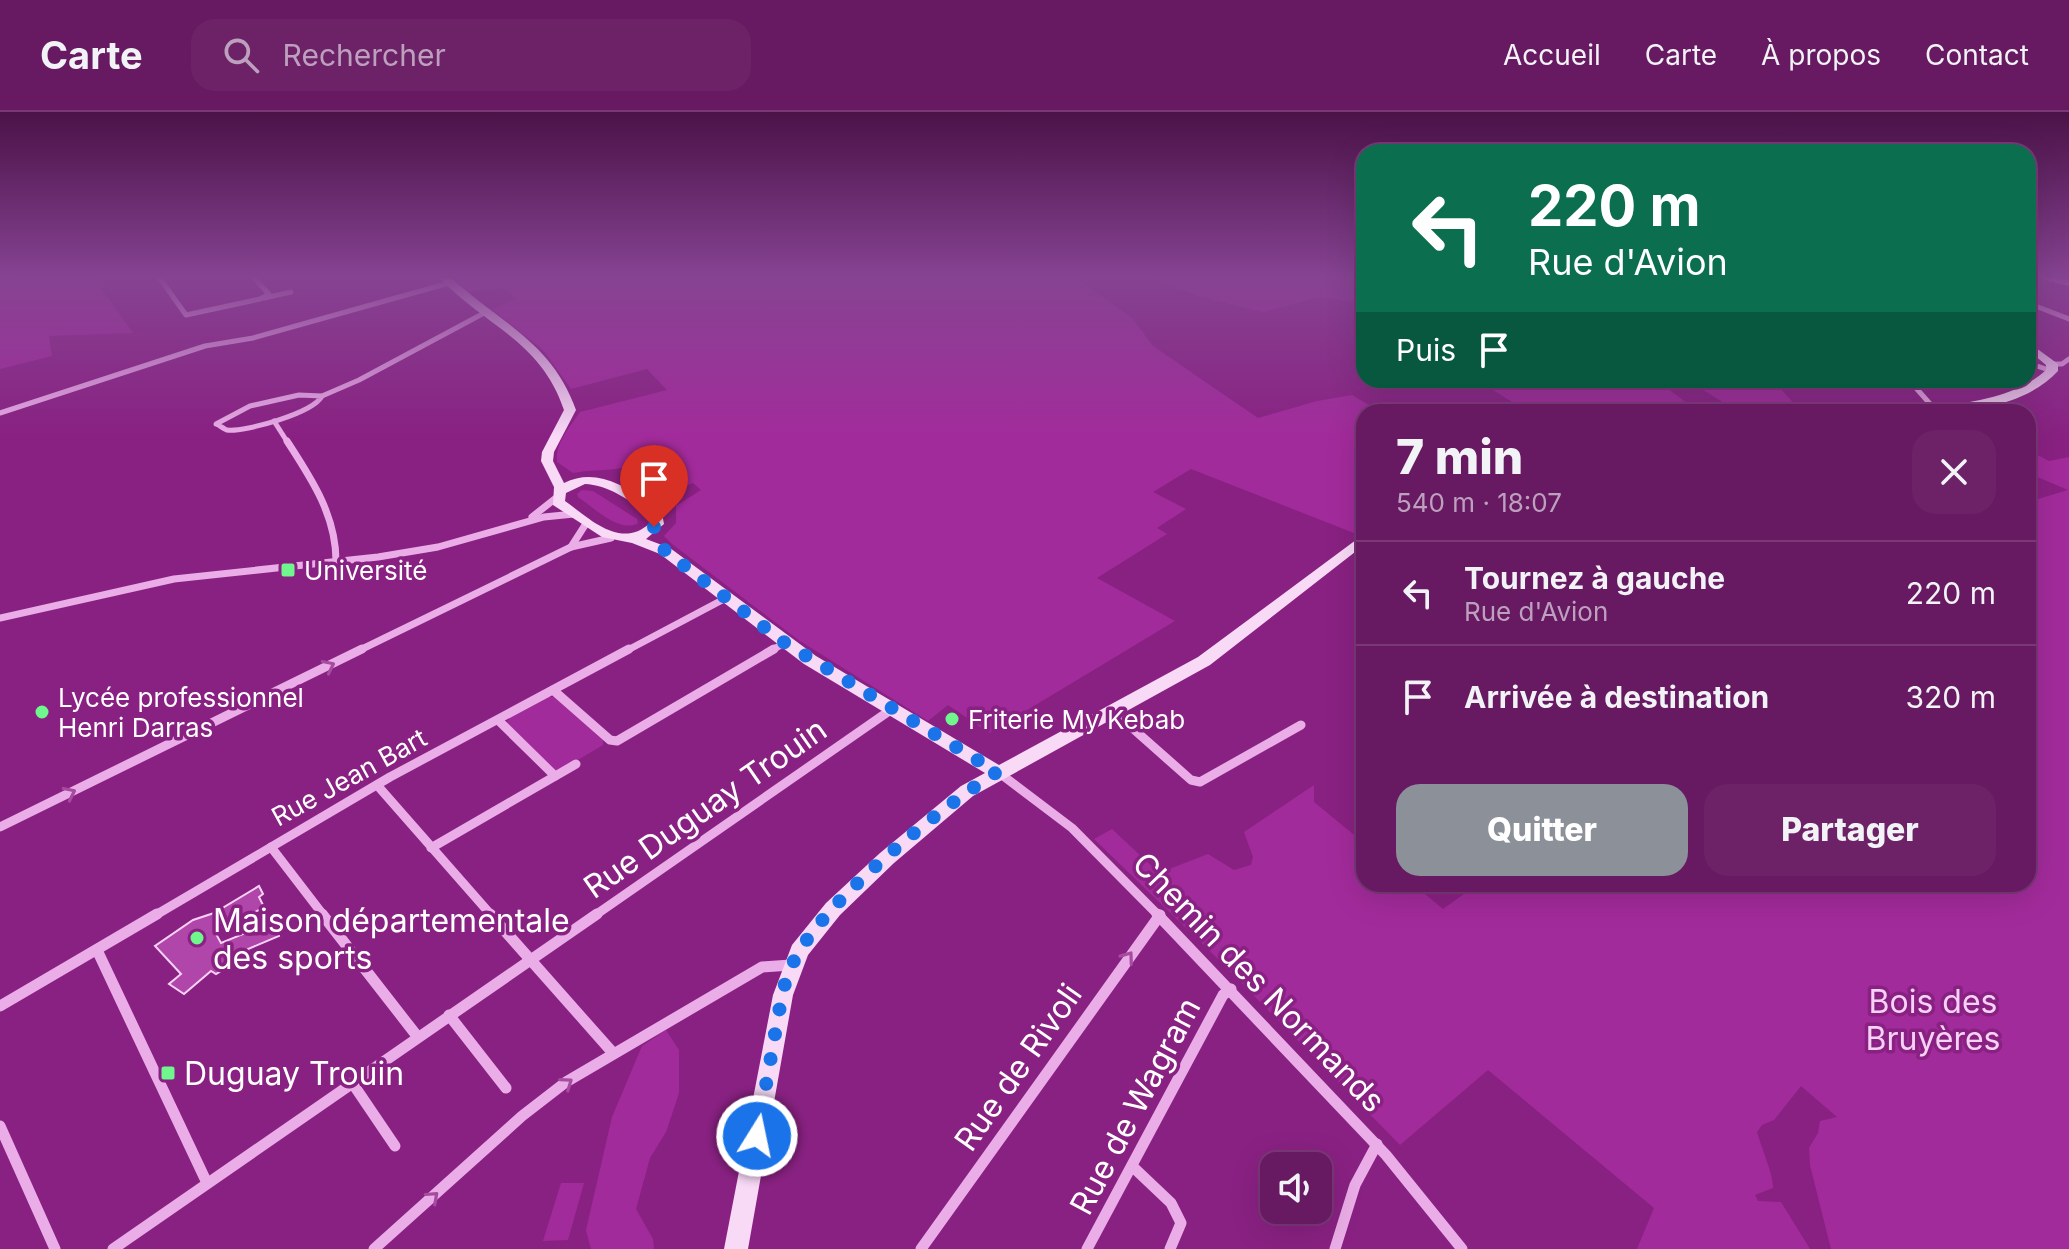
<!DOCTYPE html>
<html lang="fr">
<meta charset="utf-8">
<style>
body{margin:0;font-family:Inter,sans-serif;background:#6d2268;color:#f1f3f6;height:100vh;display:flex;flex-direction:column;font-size:30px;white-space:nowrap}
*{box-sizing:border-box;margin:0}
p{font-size:26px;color:#bda0be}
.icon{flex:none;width:44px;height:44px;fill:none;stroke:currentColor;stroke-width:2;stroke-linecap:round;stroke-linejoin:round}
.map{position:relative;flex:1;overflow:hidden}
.details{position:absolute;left:1356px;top:292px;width:680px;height:488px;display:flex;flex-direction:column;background:#671962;border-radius:24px;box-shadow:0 8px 32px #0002,0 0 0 2px #7a3877}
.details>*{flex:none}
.guide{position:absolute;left:1356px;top:32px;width:680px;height:244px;border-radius:24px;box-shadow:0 8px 32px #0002,0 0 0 2px #7a3877;background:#0b6e4f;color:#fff;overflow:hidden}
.controls{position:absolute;left:1260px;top:1040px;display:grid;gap:16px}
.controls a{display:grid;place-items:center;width:72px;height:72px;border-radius:16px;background:#671962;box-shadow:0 8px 32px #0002,0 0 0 2px #7a3877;font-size:40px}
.pin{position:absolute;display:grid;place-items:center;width:68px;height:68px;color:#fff;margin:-82px -34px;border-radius:50% 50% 50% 0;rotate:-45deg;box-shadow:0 0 8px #0007}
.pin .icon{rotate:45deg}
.me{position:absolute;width:88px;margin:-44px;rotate:10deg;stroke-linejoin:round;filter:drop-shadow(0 0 6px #0008)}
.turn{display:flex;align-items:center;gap:28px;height:168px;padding:0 40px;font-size:36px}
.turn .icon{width:104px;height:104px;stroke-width:2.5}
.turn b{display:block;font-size:56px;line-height:68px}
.then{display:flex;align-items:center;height:76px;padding:0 40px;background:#0003;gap:16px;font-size:30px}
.round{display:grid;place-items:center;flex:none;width:84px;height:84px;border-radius:24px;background:#6d2268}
.summary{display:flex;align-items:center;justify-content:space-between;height:136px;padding:0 40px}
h1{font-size:48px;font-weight:800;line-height:60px}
.primary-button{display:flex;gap:16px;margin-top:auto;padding:16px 40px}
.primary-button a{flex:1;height:92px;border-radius:24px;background:#8c9099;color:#fff;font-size:32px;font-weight:800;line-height:92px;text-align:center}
.primary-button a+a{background:#6d2268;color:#f1f3f6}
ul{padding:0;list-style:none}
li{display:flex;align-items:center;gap:24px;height:104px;padding:0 40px;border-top:2px solid #7a3877}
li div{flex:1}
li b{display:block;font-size:30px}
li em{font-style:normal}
header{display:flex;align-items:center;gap:48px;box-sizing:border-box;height:112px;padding:0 40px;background:#671962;border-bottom:2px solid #7a3877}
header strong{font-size:38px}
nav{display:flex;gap:44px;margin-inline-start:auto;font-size:28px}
.search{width:560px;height:72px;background:#6d2268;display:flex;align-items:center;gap:20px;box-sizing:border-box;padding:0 28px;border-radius:24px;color:#bda0be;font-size:30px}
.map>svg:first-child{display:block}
.green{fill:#a22b9b}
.building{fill:#b046a9;stroke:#f8d2f6;stroke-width:2}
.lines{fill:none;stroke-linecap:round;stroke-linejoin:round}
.street-far3{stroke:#eaade7;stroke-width:5}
.street-far2{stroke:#eaade7;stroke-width:7}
.street-far1{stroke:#eaade7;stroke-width:9}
.street{stroke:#eaade7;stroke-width:11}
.secondary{fill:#f8d9f6;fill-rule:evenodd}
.oneway{stroke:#a64ba0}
.route{stroke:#1a73e8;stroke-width:14;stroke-dasharray:0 25.2}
.poi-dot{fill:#6ff78d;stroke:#892182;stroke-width:3}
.labels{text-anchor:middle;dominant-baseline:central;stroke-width:7;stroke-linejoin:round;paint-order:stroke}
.poi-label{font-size:26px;fill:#fff;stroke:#892182;text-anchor:start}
.street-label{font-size:26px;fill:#fff;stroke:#892182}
.near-street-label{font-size:32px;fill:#fff;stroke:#892182}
.near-poi-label{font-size:32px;fill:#fff;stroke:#892182;text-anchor:start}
.near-park-label{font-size:32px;fill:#f8d2f6;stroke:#892182}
</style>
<header>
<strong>Carte</strong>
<div class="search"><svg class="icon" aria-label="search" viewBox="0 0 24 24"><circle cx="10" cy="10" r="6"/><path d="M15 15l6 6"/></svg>Rechercher</div>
<nav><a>Accueil</a><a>Carte</a><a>À propos</a><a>Contact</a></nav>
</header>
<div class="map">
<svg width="2069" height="1137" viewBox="0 0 2069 1137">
<rect width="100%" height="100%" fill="#892182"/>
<!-- green -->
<g class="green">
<path d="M32 165H93L133 221 49 224 52 244 0 257V171Z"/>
<path d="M449 165H1074L1132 206 1153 234 1258 306 1317 289 1352 283 1381 300H1364V415L1357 417 1359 423 1191 357 1153 380 1186 397 1157 416 1167 422 1097 466 1175 509 989 621 948 593 928 609 800 529 672 432 664 424 676 411V394L701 378 693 371 658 384 634 370 649 357 641 350C615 361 600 356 573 361L557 350C555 331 570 315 580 300L667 278 647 257 571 277 544 239 492 197 517 187 503 176 468 180Z"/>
<path d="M1149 165H1364V192L1319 185 1263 200 1198 184Z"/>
<path d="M1477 268H1656L1699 300H1528Z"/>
<path d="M1688 268H1796L1804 275 1780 276 1799 297 1738 300Z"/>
<path d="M2028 338 2049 349 2069 345V1137H1831L1810 1053 1809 1036 1818 1021 1820 1009 1837 1005 1801 974 1774 1008 1762 1013 1757 1020C1761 1035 1774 1064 1773 1076L1755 1083 1758 1089 1781 1090 1810 1137H1637L1654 1096 1488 958 1400 1033 1218 847 1094 727 1112 717 1159 761 1208 742 1234 758 1251 753 1253 745 1244 720 1314 673V690L1364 731V772H1413L1443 797 1478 772H2028V390L2068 378 2028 361Z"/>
<path d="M582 378 593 379 637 407 638 411C620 422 593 395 578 385L577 382Z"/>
<path d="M548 585H554L603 628V633L561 658H553L506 611 510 606Z"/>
<path d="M666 918 679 938V981L666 1020 650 1046 636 1097 653 1127 654 1137H591L586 1118 612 1005 642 934Z"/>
<path d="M561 1071H584L568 1128 543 1129Z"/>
</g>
<!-- building -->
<path class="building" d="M259 774 263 782 259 785 264 795 216 822 221 831 275 809 279 824 248 837 249 842 216 862 211 859 184 882 169 872 181 862 155 834 193 808 214 801Z"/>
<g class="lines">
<!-- street-far3 -->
<g class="street-far3">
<path d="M159 165 186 203 260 187 269 182 253 165"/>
<path d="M264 186 291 180"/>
<path d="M2028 191 2069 207"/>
<path d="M2028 251 2052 259"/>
<path d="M2052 252H2062L2069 247"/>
<path d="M1909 268 1931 293 1941 299"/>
<path d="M299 283 322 284C313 301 246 320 227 318 226 318 217 312 216 312L250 294Z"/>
<path d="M322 284 359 268 486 200"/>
<path d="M0 301 205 234 253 226 449 171"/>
<path d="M274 309 288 331"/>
</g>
<!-- street-far2 -->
<g class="street-far2">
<path d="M287 329C311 366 336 403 336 449"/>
<path d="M532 405 556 386"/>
<path d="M571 435 587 410"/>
<path d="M0 506 174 467 378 445 438 435 544 405 574 402"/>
<path d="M358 539 571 435 611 426"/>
<path d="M626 539 726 486"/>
<path d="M770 539 785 531"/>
</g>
<!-- street-far1 -->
<g class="street-far1">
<path d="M553 578 610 628 617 629 774 537"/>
<path d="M1117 598 1121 606 1191 668 1200 670 1301 613"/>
<path d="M498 608 555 664"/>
<path d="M998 660 1072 716 1159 804"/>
<path d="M377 673 492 804"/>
<path d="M0 715 362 537"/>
<path d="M271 735 324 804"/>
<path d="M431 736 576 652"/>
<path d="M154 804 390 665 629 537"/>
<path d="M594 804 892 597"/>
</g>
<!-- street -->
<g class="street">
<path d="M322 802 417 924"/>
<path d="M490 802 613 941"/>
<path d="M1157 802 1386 1043 1462 1137"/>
<path d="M97 838 207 1071"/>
<path d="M0 894 157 802"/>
<path d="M449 903 506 976"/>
<path d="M353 972 395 1034"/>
<path d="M0 1014 55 1137"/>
<path d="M1132 1054 1171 1091 1181 1111 1170 1137"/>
<path d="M113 1137 597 802"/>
<path d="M374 1137 522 1004 566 970 762 855 791 853"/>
<path d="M921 1137 1160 803"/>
<path d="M1087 1137 1223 883 1231 877"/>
<path d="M1335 1137 1355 1073 1377 1032"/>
</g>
<!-- secondary -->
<g class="secondary">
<path d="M439 165H450C499 210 552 230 576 298L554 340 553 349 564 371C594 356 621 372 646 388 651 391 658 394 661 400 663 403 663 408 664 412L646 427 670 436 816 544 999 653 1198 545 1364 422V433L1210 553 973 684 894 751 840 803 808 843 793 883 748 1137H724L773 883 792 833 826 791 880 741 961 674 985 661 804 552 660 442 632 431 602 425 553 393 554 375 541 349 542 340 564 298C540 227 485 215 439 165ZM585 372C609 373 628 388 648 401L650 411C621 438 590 407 565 389L566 381Z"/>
<path d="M2040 165 2069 168V174L2042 167Z"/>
<path d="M2028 230 2058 252V259C2027 293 1972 300 1929 300L1935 296C1974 289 2015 286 2046 258V253L2028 238Z"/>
</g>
</g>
<!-- one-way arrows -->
<defs><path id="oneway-chevron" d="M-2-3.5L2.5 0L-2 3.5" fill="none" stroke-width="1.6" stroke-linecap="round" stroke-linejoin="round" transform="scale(2)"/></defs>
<g class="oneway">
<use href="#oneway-chevron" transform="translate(329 554) rotate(-26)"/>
<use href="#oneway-chevron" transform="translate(70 681) rotate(-26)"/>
<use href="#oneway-chevron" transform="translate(1128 845) rotate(-54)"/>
<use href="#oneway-chevron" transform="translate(567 971) rotate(-35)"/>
<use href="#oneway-chevron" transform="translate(433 1085) rotate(-42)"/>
</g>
<!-- sky -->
<linearGradient id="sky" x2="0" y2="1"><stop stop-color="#4b1248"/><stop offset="0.51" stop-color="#864392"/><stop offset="1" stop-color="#864392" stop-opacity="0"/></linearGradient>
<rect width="2069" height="324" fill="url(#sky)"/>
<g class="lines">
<!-- route -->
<path class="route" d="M654 415 665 439 785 531 997 660C940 696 821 791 793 851 782 872 780 898 775 922 769 956 763 990 757 1024"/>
</g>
<!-- markers -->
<g class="poi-dot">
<rect x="280" y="450" width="16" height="16" rx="4"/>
<circle cx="42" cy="600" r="8"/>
<circle cx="952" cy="607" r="8"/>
<circle cx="197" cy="826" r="8"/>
<rect x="160" y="953" width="16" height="16" rx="4"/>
</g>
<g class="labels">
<!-- poi labels -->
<g class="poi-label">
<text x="304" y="458">Université</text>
<text x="58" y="585">Lycée professionnel<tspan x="58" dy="30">Henri Darras</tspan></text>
<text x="968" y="607">Friterie My Kebab</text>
</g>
<!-- street labels -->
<g class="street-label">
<text transform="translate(349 665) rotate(-29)">Rue Jean Bart</text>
</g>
<!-- near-street labels -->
<g class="near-street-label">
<text transform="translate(705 696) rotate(-35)">Rue Duguay Trouin</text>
<text transform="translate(1259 870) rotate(46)">Chemin des Normands</text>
<text transform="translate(1018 955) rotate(-55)">Rue de Rivoli</text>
<text transform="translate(1135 994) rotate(-62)">Rue de Wagram</text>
</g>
<!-- near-poi labels -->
<g class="near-poi-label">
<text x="213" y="808">Maison départementale<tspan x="213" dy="37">des sports</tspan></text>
<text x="184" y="961">Duguay Trouin</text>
</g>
<!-- near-park labels -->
<g class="near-park-label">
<text x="1933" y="889">Bois des<tspan x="1933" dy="37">Bruyères</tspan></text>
</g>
</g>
</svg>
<div class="controls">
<a><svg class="icon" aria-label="sound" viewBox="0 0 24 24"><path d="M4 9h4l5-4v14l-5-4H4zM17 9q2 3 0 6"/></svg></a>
</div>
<div class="pin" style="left:654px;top:415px;background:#d93025"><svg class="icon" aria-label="arrive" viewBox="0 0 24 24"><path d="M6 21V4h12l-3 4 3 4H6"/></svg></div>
<svg class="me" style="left:757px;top:1024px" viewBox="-20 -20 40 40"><circle r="17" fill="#1a73e8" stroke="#fff" stroke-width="3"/><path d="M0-11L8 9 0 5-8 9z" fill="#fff"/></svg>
<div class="guide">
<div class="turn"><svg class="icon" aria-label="left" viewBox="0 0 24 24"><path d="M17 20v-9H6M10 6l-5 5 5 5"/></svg><div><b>220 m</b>Rue d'Avion</div></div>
<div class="then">Puis<svg class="icon" aria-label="arrive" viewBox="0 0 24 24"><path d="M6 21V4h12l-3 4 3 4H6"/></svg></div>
</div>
<section class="details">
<div class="summary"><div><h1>7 min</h1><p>540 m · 18:07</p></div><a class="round"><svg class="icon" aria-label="close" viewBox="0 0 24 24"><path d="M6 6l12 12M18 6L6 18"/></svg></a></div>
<ul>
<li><svg class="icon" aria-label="left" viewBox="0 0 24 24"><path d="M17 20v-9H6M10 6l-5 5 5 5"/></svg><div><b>Tournez à gauche</b><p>Rue d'Avion</p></div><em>220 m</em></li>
<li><svg class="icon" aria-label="arrive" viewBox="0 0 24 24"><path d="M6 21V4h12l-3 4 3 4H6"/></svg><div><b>Arrivée à destination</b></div><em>320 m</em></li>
</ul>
<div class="primary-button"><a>Quitter</a><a>Partager</a></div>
</section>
</div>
